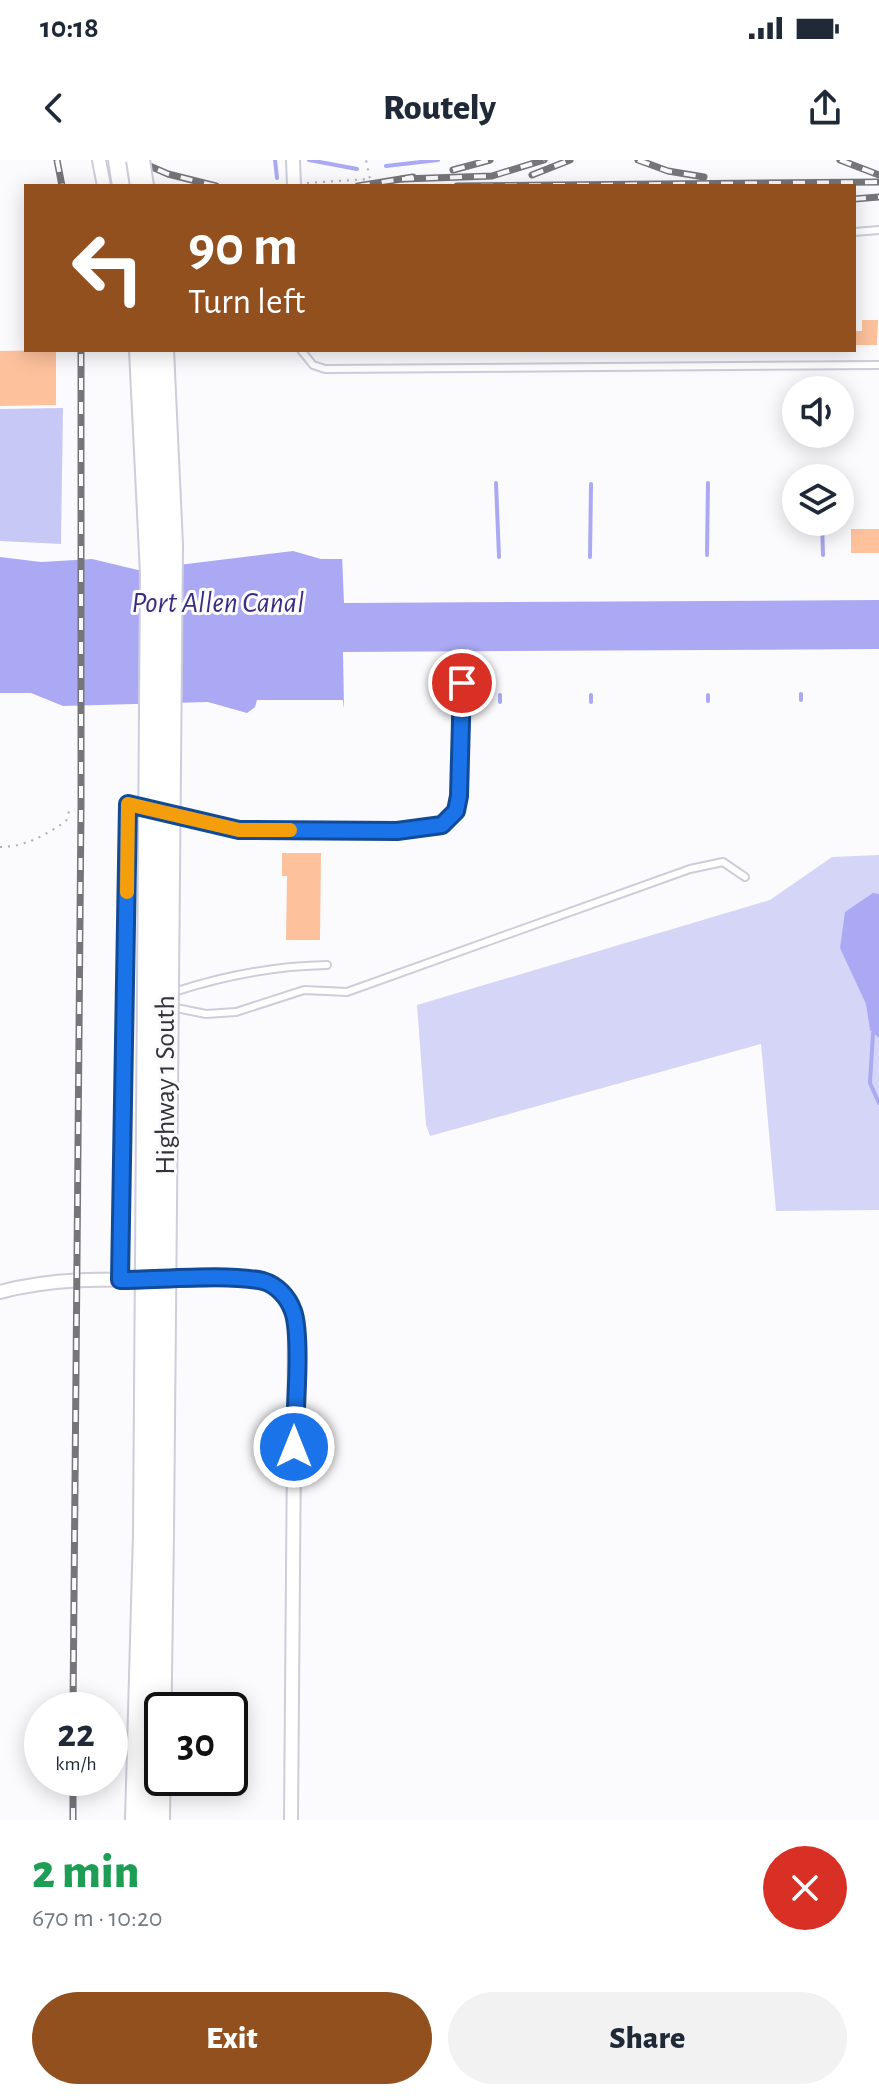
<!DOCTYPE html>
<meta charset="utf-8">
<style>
body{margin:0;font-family:"Alegreya Sans",sans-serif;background:#f2f2f3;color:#1f2937;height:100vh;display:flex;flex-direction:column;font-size:30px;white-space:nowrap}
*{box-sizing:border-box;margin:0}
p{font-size:26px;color:#747a83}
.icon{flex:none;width:44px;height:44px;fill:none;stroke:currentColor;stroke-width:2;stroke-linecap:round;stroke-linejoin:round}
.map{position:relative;height:1660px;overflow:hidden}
.drawer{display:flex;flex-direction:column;background:#fff;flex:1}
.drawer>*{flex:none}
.banner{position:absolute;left:24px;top:24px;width:832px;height:168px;border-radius:0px;box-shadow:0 4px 20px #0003;background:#92501e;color:#fff;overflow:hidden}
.buttons{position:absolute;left:782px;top:216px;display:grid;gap:16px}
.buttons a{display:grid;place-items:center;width:72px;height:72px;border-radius:50%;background:#fff;box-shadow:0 4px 20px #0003;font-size:40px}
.speed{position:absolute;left:24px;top:1532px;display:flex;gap:16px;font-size:40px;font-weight:700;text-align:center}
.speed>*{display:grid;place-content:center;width:104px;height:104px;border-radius:50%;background:#fff;box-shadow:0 4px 20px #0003;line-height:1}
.speed small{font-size:20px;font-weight:400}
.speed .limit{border:4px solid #111;border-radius:12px;background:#fff;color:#111}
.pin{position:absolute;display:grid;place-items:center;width:68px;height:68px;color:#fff;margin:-34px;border:4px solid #fff;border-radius:50%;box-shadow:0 2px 8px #0007}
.me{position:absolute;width:88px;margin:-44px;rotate:0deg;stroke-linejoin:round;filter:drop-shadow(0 0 6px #0008)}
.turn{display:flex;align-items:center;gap:28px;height:168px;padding:0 32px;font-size:36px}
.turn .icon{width:104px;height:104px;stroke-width:2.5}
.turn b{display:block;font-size:56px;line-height:68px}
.round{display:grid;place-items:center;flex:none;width:84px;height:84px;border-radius:42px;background:#f2f2f3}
.overview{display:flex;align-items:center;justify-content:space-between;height:136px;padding:0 32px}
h1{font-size:48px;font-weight:800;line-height:60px;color:#1e9e55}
.action{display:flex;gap:16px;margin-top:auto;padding:16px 32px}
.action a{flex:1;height:92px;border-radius:48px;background:#92501e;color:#fff;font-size:32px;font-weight:800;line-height:92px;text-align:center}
.action a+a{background:#f2f2f3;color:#1f2937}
.status{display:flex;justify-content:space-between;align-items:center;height:56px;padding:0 40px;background:#fff;direction:ltr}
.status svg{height:22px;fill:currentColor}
header{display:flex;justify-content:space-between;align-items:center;height:104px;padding:0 32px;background:#fff;font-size:36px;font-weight:800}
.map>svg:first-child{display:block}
.green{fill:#d5d5f7}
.forest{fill:#c8c8f6}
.water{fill:#aba9f3}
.pier{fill:#fbfbfe}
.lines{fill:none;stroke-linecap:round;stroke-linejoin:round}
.stream{stroke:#aba9f3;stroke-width:4}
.building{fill:#fdc19c}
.lane-casing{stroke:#cdcddc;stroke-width:10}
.street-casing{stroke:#cdcddc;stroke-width:16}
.highway-casing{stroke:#cdcddc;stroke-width:26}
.path{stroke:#aeaeb2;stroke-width:2;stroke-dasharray:2 6;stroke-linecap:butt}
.lane{stroke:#fff;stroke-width:6}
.street{stroke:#fff;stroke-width:12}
.highway{stroke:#fff;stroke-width:22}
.rail-casing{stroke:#75757a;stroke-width:7}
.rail{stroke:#fbfbfe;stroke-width:4;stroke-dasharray:12;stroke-linecap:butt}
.highway-bridge-casing{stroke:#cdcddc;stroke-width:26;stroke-linecap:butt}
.highway-bridge{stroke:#fff;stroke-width:22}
.route-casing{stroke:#114b97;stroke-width:20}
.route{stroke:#1a73e8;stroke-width:14}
.slow{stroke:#f59e0b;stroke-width:14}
.labels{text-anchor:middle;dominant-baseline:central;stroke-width:6;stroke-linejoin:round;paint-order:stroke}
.street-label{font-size:28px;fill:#323238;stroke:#fbfbfe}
.water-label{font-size:30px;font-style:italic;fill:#3a2d81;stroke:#fbfbfe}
</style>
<div class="status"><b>10:18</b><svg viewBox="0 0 49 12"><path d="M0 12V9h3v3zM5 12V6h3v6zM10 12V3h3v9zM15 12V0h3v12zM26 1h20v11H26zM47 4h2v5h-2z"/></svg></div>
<header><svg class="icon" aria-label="back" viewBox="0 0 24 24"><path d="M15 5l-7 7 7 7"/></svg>Routely<svg class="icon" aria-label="share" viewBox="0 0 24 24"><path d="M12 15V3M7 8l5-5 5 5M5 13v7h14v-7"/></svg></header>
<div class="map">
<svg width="879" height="1660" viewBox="0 0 879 1660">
<rect width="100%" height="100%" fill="#fbfbfe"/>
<!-- green -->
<path class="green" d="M879 695V1050L776 1051 761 884 430 976 426 965 417 845 770 740 832 697Z"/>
<!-- forest -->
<path class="forest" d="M63 248 61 384 0 381V249Z"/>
<!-- water -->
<g class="water">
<path d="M0 387 145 401 290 390 342 394 344 443 879 440V489L343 492 344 547 258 545 247 553 208 542 63 546 31 533H0Z"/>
<path d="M873 733 879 734V878L870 870 866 844 840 788 845 752Z"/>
</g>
<!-- pier -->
<g class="pier">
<path d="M0 383 97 387 145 397 289 386 320 391 342 390 343 399H321L293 391 138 410 92 399 41 402 0 397Z"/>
<path d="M257 540H343L344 551 292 546 254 551Z"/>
</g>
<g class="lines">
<!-- stream -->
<g class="stream">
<path d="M275 0 277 18"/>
<path d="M309 0 357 9"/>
<path d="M386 6 438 0"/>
<path d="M496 323 499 397"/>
<path d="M822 362 823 395"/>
<path d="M707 395 708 323"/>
<path d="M590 397 591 324"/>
<path d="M591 535V542"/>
<path d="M801 540V534"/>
<path d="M708 541V535"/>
<path d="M500 542V535"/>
<path d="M873 873 870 923 879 943"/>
</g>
</g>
<!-- building -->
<g class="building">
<path d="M862 160H878L877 185H856V171H862Z"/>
<path d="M56 190V245L0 246V191Z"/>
<rect x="851" y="369" width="28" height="24"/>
<path d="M282 693H321L320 780H286L287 716H282Z"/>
</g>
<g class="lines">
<!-- lane casing -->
<g class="lane-casing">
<g id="lane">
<path d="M854 72 879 70"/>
<path d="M301 190 313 205 325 209 879 205"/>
<path d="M174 655 239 670 420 671 442 665 456 651 459 636 462 523"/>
<path d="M171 833C222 816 273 806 327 805"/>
<path d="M171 847 206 854 236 852 304 830 347 832 690 709 723 702 745 717"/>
</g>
</g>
<!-- street casing -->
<g class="street-casing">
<g id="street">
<path d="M99 0 104 26"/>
<path d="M293 0 294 26"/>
<path d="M120 1120 128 644"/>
<path d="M0 1132C64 1115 130 1120 196 1120 218 1120 249 1114 269 1124 285 1131 293 1147 295 1163L291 1660"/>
</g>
</g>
<!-- highway casing -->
<g class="highway-casing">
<g id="highway">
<path d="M120 0 124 26"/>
<path d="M137 1660 145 1373"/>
<path d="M158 1660 162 1373"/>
</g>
</g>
<!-- path -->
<g class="path">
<path d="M307 23 370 19 366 0"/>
<path d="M0 687C25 687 46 675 66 661L70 648"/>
</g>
<!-- lane -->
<use href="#lane" class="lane"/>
<!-- street -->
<use href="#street" class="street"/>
<!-- highway -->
<use href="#highway" class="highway"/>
<!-- rail casing -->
<g class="rail-casing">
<g id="rail">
<path d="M57 0 62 26"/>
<path d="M136 0 168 14 216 26"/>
<path d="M638 0 668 11 704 17"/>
<path d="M840 0 879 15"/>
<path d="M453 10 490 0"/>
<path d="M532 15 570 0"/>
<path d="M402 19 492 16 544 0"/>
<path d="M358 26 413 17"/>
<path d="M457 26 879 22"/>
<path d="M854 39 879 37"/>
<path d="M73 1550 81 647V190"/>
<path d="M73 1660V1618"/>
</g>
</g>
<!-- rail -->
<use href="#rail" class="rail"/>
<!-- highway-bridge casing -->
<g class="highway-bridge-casing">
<g id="highway-bridge">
<path d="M138 0 142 26"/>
<path d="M141 190 152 414 145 1373"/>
<path d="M162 190 171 385 162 1373"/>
</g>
</g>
<!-- highway-bridge -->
<use href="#highway-bridge" class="highway-bridge"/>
</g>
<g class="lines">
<!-- route casing -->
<g class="route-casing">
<path id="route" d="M294 1287C295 1257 302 1175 293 1151 288 1137 277 1125 263 1121 225 1113 160 1120 120 1120L128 644 239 670 397 671 442 665 456 651 459 636 462 523"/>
</g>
<!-- route -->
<use href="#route" class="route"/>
<!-- slow -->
<path class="slow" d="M127 732 128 644 239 670H290"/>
</g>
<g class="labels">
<!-- street labels -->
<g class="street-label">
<text transform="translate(166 925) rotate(-90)">Highway 1 South</text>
</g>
<!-- water labels -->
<g class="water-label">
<text x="218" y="443">Port Allen Canal</text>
</g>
</g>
</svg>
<div class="buttons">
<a><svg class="icon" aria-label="sound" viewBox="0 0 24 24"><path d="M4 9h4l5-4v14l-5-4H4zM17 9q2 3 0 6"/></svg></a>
<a><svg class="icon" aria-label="layers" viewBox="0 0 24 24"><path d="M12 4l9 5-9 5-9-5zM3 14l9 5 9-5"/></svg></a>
</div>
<div class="speed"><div>22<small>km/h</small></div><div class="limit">30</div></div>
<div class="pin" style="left:462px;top:523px;background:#d93025"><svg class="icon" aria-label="arrive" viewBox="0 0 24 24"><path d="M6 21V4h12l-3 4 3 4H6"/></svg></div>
<svg class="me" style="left:294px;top:1287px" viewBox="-20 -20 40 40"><circle r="17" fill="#1a73e8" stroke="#fff" stroke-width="3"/><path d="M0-11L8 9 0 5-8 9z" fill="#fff"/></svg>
<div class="banner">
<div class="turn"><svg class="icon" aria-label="left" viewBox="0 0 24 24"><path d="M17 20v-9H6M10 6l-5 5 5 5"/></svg><div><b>90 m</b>Turn left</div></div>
</div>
</div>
<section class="drawer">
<div class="overview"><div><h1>2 min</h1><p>670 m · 10:20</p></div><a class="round" style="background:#d93025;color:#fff"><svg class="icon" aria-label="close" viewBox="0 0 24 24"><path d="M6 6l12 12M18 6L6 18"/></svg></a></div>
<div class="action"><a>Exit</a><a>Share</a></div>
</section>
